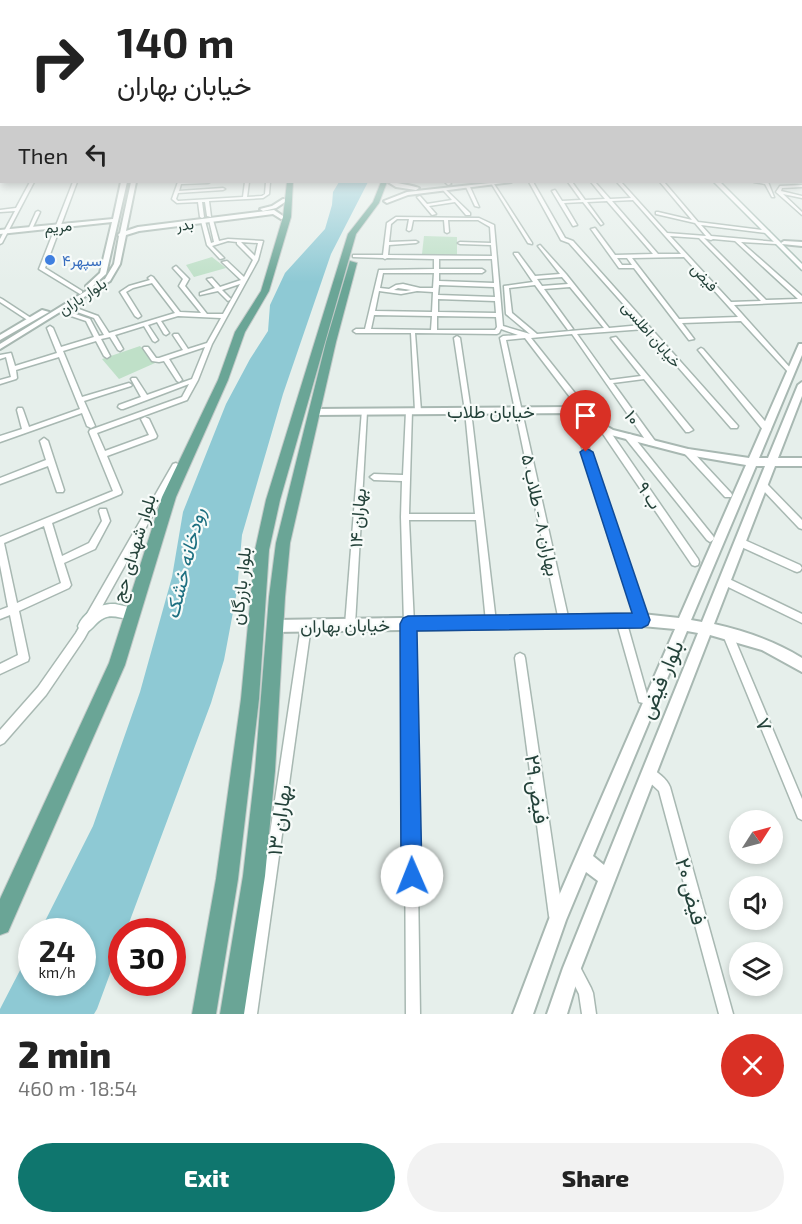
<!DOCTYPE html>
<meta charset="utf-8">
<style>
body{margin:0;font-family:"Exo 2",Vazirmatn,sans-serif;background:#f2f2f2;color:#222;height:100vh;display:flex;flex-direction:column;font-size:22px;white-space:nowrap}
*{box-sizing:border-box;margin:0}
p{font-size:20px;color:#767676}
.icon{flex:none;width:33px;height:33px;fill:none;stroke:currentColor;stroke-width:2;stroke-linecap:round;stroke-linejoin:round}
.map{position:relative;height:1014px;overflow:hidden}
.details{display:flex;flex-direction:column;background:#fff;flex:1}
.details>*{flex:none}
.hud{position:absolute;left:0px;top:0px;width:802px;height:183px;box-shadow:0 3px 9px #0003;background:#fff;color:#222;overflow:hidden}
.needle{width:39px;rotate:54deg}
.tools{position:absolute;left:729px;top:810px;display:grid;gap:12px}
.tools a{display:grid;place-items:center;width:54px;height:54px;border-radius:50%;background:#fff;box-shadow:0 3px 9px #0003;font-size:30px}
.speed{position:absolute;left:18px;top:918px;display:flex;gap:12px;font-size:30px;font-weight:700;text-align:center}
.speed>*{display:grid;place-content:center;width:78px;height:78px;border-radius:50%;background:#fff;box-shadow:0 3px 9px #0003;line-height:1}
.speed small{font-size:15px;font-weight:400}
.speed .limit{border:9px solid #d22;background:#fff;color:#111}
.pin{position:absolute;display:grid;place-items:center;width:51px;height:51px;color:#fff;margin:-62px -26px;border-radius:50% 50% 50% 0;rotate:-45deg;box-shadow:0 0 6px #0007}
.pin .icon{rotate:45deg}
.me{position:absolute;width:66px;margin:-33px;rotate:359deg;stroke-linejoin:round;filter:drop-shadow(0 0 4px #0008)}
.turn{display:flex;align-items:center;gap:21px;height:126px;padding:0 18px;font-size:27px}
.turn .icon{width:78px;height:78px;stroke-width:2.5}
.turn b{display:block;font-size:42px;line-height:51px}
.then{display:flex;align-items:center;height:57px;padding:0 18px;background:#0003;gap:12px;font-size:22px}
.round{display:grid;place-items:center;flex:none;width:63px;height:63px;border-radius:32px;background:#f2f2f2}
.summary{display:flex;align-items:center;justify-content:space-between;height:102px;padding:0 18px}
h1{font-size:36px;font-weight:800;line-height:45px}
.action{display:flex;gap:12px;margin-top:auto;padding:12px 18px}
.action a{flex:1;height:69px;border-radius:36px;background:#0f766e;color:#fff;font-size:24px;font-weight:800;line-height:69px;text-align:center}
.action a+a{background:#f2f2f2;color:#222}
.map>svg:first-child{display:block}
.green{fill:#bfe0c8}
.water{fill:#8ec9d4}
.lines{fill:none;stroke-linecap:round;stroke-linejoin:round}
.minor-casing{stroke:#a8b8b2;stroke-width:3}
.tertiary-casing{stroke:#a8b8b2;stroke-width:4}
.secondary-casing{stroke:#a4bbb3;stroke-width:3}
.primary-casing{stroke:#c2cac8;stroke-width:2}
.minor{fill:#fff;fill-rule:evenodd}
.tertiary{fill:#fff;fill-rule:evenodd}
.secondary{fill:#fff;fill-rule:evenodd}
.primary{fill:#6aa596;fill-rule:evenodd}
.route{fill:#1a73e8;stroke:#114b97;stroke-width:1.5}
.shop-dot{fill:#3f7fe0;stroke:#f7fbf9;stroke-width:2}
.labels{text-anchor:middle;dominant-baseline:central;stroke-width:4.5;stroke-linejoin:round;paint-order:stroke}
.far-street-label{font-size:15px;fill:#24423a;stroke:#f7fbf9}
.far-shop-label{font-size:15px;fill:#366cbe;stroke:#f7fbf9;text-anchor:start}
.street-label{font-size:18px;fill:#24423a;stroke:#f7fbf9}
.water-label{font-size:20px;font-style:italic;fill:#1c6f80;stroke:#f7fbf9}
.near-street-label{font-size:21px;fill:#24423a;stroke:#f7fbf9}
</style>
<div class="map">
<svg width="802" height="1014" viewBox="0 0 802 1014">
<rect width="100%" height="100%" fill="#e6efeb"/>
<!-- green -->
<g class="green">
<path d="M424 236 457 237V255L422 254Z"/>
<path d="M212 257 226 268 194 277 186 265Z"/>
<path d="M140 346 155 363 119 379 102 359Z"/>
</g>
<!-- water -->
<path class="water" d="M339 182H368L331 254 283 394 242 535 237 591 224 660 211 703 126 931 122 932 121 944 97 1009 94 1014H0V1009L31 949 32 982H82V932L40 931 93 826 140 692 172 577 183 512 226 404 250 359 268 331 270 305 285 273 325 229 332 205 333 192Z"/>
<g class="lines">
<!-- minor casing -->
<g class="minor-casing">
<g id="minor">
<rect x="0" y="142" width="2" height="2"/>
<rect x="801" y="142" width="1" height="2"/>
<path d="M0 150 2 151V156L0 155Z"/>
<rect x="801" y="152" width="1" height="3"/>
<path d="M30 182H34L2 243 0 244V239L15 211 0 212V210L16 208Z"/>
<path d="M73 182H77L45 268 82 291V293L80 294 39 269Z"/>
<path d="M178 182H210L208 183 181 184 179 191 223 188 225 189 223 190 178 193 176 199 178 201 243 197 245 182H249L247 197 262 196 265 194 266 182H270L269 194 263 198 209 201 211 217 207 216 205 202H202L204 217 202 218 200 217 198 202 177 203 172 199Z"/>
<path d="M445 182H449L451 184 448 185Z"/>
<path d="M529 182H533L565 238 573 241 738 426 737 428H731L645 329 577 334 610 380 641 376 611 338 616 337 693 430 689 432H686L644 379 613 383 655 441 656 443 655 445H649L572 334 531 338 598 422 599 424 595 426H592L525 338 506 340 569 621 567 624 564 625 561 624 559 621 500 338 503 336 518 335 501 329 499 333 497 334 415 333 421 411 418 413 415 411 411 333H356L353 331 356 329H365L379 270 434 269V259L387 258 385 259 383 258 353 257V255H383L387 223 396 217 479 218 494 225 503 326 530 334 506 314 504 286 533 282 514 254V253H518L535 276 560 274 538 246 540 245 566 274 609 328 642 325 569 243 561 240ZM397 219H409L407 230 409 231 411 230 413 220H444L445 232 447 233 449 232 448 220H478L490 227 491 243 460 242 458 243 460 244 491 245 492 256 388 255 389 245 416 243 418 242 416 241 389 242 391 224ZM439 259H492L494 283 439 281V273H482L485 271 482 269H439ZM383 273H434L433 288H420L403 284 396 285 389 289 380 288ZM562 277 568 284 542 286 537 279ZM439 285 494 287 495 297 438 295ZM535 285 568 330 573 329 544 289 570 287 604 328 537 334 512 313 509 288ZM398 288 411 290 406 291 394 290ZM379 291 401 294 417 291 433 292 432 312 375 311ZM438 299 495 301 496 313 438 312ZM374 315 432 316 431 330 371 329ZM437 316 496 317 497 327 495 330H437Z"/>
<path d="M568 182H572L585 200 605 199 591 182H595L610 199 631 198 617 182H621L667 233 706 236 695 223 656 214V212H658L692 220 660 182H664L698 222 769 231V232L767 233 701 225 711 236 777 242 779 243 777 244 741 242 802 296V302L734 305 793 371V373H789L741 321 682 323 694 339 689 340 634 268H619L591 229 595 228 615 255 653 254 607 201 587 202 603 224 601 225 583 202 564 203 577 225 573 226 552 191 555 190 562 201 581 200ZM633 200 681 254H658L612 201ZM670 236 699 238 761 301 731 302ZM704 238 711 240 713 239 735 241 798 299 766 300ZM684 257 738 317 679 319 632 258ZM617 258H627L632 265H622Z"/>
<path d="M754 182H768L774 197H772L765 184Z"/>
<path d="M491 183 494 184 532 243V244L528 243Z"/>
<path d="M802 185V187L782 188 781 191 802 196V198L783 194 802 212V215L776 192 780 186Z"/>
<path d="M468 186 470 187 479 207 475 206 466 187Z"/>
<path d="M445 189 470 213V215H466L455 202 429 206 436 214 432 215 417 197 420 196 427 204 452 200 443 190Z"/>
<path d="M38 211 40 212 32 229 28 230 36 212Z"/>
<path d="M211 219 213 220 219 241 228 239 263 241 258 260 212 344 198 380 187 400 97 433 105 451 149 435 141 419 145 417 149 419 157 436 156 438 107 456 122 492 121 494 52 523 62 556 89 543 102 521 99 511 100 509H106L110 521 95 549 64 563 71 585 69 588 19 611 29 658 28 661 0 674V664L18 655 10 615 0 619V610L8 607 0 565V537L113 491 89 432 90 430 182 397 189 384 123 409H121L118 407 119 405 141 397 131 379 132 378H136L147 395 192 379 205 347 169 359 182 380 179 382 177 381 164 361 159 362 152 361 143 348 144 347H148L156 358H159L183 350 173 335 174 334H178L188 349 207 343 221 318 178 316 161 321 169 333 166 335 164 334 157 322 148 325 158 340 155 342 153 341 144 326 115 335 123 349 120 351 118 350 110 337 101 339 110 356 107 358 104 356 96 341 63 351 82 397 129 383 132 385 131 386 84 401 95 426 91 428 87 426 82 413 0 442V436L22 429 17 410 18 408H22L23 410 29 427 80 409 59 357 16 370 17 378 16 379 0 384V380L11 377 6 357 0 359V355L11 353 15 366 57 353 47 328 50 326 53 328 61 347 94 337 86 321 59 312 58 311 61 309 90 319 99 336 104 335 94 318 66 308 65 307 68 305 98 316 109 333 175 313 152 283 133 288 126 292 141 316 138 318 135 316 120 292 129 286 150 280 148 278 151 276 153 277 180 312 201 313 179 286 183 279 173 268 176 266 189 279 185 286 207 314H223L240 284 222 290 231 299 228 301 218 291 200 295V293L215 288 207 279 212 278 220 287 241 280 222 262 227 261 244 277 253 260 237 244V242L228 241 212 246 224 258 220 259 207 245 201 221 203 220 205 221 211 243 214 242 209 220ZM241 242 258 243 255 256ZM44 526 61 583 17 603 4 543Z"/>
<path d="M0 298 2 299 34 320 29 321 0 302Z"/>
<path d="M457 336 460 338 471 411 496 622 494 625 491 626 488 625 486 622 476 520H409L414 624 420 1014H406L404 624 401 517 402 481 374 480 370 477 374 474 403 475 406 411 407 409H411L412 411 409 514H475L465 411 454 338Z"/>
<path d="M701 348 703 349 770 427 771 429 770 431H764L699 351 698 350Z"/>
<path d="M571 408H575L576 410 647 620 645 623 642 624 639 623 637 620 570 410Z"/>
<path d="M362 410H366L367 412 355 625 353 628 350 630 347 628 345 625Z"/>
<path d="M601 427H607L698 559 699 562 698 565 695 566 692 565 601 431 600 429Z"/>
<path d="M629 434 632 435 713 536 714 538 713 540 710 542 707 540 626 439 625 437 626 435Z"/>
<path d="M44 438 48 441 64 490 63 492H57L48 466 0 484V478L46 460 40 441Z"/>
<path d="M688 449 691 450 731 493 732 495 731 497H725L685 454 684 452 685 450Z"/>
<path d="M176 463 180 466 84 639 46 695 4 743 0 745V730L38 687 76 633 173 464Z"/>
<path d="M763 482 766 483 802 520V529L799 528 760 487 759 485 760 483Z"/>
<path d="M740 538 800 565 802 568 800 571 797 572 794 571 737 545 736 542 737 539Z"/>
<path d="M725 577 802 614V623L722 584 720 581 722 578Z"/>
<path d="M621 616 624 617 626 620 648 698 647 702 643 703 639 702 638 698 616 620 618 617Z"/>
<path d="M306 621 309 623 311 626 257 1014H243L301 626 303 623Z"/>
<path d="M728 630 732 632 733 635 802 799V820L798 818 723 635 724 632Z"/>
<path d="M520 653 524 655 525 658 563 916 561 921 556 923 551 921 549 916 515 658 516 655Z"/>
<path d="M649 768C657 771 667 779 670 787L733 1014H719L659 791 645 778 643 774 645 770Z"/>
<path d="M574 963 579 965 591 988 593 993 596 1014H582L579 994 567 970 569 965Z"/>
</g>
</g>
<!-- tertiary casing -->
<g class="tertiary-casing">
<g id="tertiary">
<rect x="0" y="146" width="2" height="2"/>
<path d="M121 182H127L106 274 92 287 105 279 114 264 119 236 118 235 120 233 131 182H136L126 231 138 227 274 210 286 218 281 219 273 214 139 231 126 235 120 264 110 281 0 349V344L91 288 86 286 100 273 112 222 0 234V230L113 219Z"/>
<path d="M388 182C393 182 414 186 419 188L416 190 396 187Z"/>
<path d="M499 182H511L408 195 387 203 384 201 407 192Z"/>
<path d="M283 199 288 200 276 208 263 211 260 209 272 206Z"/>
<path d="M784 241 802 242V246L782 244 781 243Z"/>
<path d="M42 310 49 312 0 340V335Z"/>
<path d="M799 344H802V355L759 458H768L798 385 802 382V396L778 458H802V466H775L714 624C745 631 775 641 802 658V672L762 650 710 635 581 968 567 1014H547L563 968 598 881 586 872 566 920 533 1014H513L551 914 675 629 642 626 275 632 271 630 269 626 271 622 275 620 642 614 679 618 746 465 688 455 607 434 571 413 314 415 310 412 314 409 573 407 613 430 688 449 749 458ZM756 466H765L702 622 691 620ZM687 631 698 633 604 865 593 856Z"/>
</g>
</g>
<!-- secondary casing -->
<g class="secondary-casing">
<g id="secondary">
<path d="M714 182H720L802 264V270Z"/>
<path d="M115 604 133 608 135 613 133 618C124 621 114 613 104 618 96 621 93 630 85 633L80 631 78 626C84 612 100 603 115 604Z"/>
</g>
</g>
<!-- primary casing -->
<g class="primary-casing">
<g id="primary">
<path d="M287 182H293L291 217 269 291 245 332 228 380 176 497 125 665 8 932 0 935V899L109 663 162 497 218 380 235 332 261 291 283 217Z"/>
<path d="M381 182H387L379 203 356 234 280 500 269 550 259 699 238 879 216 1014H192L216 879 241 699 255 550 266 500 348 234 373 202Z"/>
<path d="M350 261 357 263 336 342 290 543 285 597 275 771 265 876 244 1014H220L243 876 255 771 269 597 276 543 326 342Z"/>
</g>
</g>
<!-- minor -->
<use href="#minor" class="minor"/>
<!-- tertiary -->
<use href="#tertiary" class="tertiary"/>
<!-- secondary -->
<use href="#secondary" class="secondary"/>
<!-- primary -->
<use href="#primary" class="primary"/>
</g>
<!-- sky -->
<linearGradient id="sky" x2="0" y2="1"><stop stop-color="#84bce0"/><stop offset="0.5" stop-color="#f4f8f6"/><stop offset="1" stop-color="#f4f8f6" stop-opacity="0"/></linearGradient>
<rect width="802" height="282" fill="url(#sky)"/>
<!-- route -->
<path class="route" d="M586 448 593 452 650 620 648 625 642 628 417 631 422 876 419 884 412 887 404 884 401 876 400 624 403 618 408 616 632 613 580 452Z"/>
<!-- markers -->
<circle class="shop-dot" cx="50" cy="260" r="6"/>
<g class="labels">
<!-- far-street labels -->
<g class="far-street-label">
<text transform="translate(185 224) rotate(-7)">بدر</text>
<text transform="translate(58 226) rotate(-6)">مریم</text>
<text transform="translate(705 277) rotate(48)">فیض</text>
<text transform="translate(82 296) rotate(-34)">بلوار باران</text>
<text transform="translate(652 334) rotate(49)">خيابان اطلسى</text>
</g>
<!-- far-shop labels -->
<g class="far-shop-label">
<text x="62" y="260">سپهر۴</text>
</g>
<!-- street labels -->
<g class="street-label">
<text x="491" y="411">خیابان طلاب</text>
<text transform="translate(633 417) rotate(54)">۱۰</text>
<text transform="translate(650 495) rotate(56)">۹ ب</text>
<text transform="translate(541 515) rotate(78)">بهاران ۸ - طلاب ۵</text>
<text transform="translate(357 518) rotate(-86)">بهاران ۱۴</text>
<text transform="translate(133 548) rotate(-73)">بلوار شهدای حج</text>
<text transform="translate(240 586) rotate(-84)">بلوار بازرگان</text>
<text transform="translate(345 625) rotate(-1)">خیابان بهاران</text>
</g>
<!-- water labels -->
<g class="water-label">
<text transform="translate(184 563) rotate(-76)">رودخانه خشک</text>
</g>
<!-- near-street labels -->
<g class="near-street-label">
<text transform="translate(660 679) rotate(-67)">بلوار فیض</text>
<text transform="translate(765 724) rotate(68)">۷</text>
<text transform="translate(538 789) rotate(82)">فیض ۲۹</text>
<text transform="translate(278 820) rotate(-82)">بهاران ۱۳</text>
<text transform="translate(692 891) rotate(75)">فیض ۲۰</text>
</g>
</g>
</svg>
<div class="tools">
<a><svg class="needle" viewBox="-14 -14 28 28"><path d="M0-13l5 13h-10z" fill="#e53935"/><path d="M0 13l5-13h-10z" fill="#767676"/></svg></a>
<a><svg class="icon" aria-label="sound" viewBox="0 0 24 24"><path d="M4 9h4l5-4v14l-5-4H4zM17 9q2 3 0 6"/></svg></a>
<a><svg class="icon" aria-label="layers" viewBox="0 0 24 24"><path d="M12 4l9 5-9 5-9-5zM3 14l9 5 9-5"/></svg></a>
</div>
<div class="speed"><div>24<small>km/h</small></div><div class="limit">30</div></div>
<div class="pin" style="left:586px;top:452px;background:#d93025"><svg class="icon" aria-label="arrive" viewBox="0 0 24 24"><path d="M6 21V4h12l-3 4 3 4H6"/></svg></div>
<svg class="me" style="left:412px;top:876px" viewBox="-20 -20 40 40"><circle r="19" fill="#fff"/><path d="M0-13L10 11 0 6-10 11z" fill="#1a73e8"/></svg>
<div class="hud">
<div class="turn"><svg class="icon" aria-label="right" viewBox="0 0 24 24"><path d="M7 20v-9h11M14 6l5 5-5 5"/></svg><div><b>140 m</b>خیابان بهاران</div></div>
<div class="then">Then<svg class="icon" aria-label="left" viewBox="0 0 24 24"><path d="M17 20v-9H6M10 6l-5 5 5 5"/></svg></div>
</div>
</div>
<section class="details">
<div class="summary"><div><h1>2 min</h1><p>460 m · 18:54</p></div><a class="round" style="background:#d93025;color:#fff"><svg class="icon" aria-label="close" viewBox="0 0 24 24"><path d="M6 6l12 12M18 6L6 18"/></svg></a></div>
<div class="action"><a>Exit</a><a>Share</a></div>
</section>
